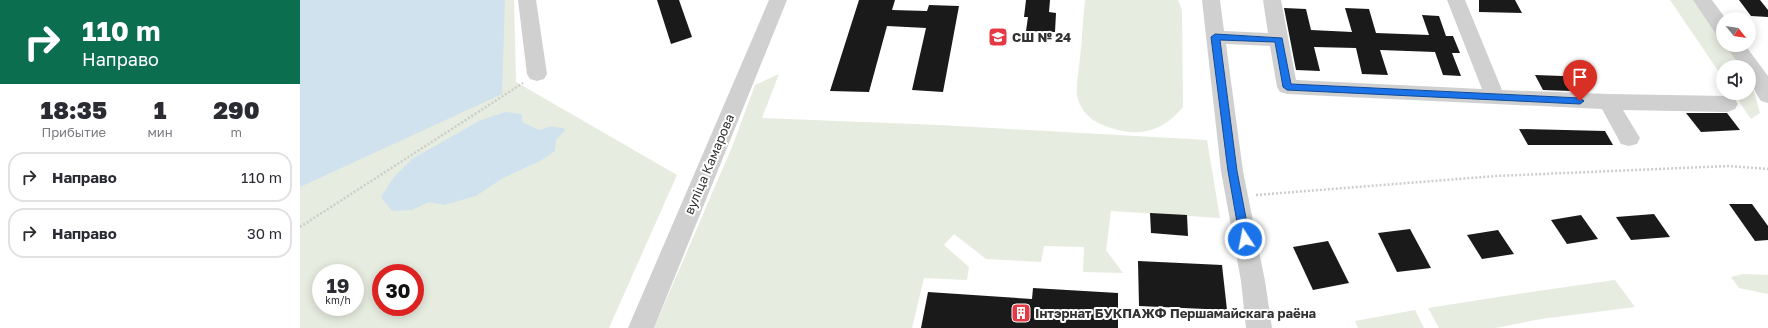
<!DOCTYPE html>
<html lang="ru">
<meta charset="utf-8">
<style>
body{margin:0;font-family:"Golos Text",sans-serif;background:#f7f7f7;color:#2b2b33;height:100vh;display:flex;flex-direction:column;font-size:15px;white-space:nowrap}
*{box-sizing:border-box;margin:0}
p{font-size:13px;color:#7c7c81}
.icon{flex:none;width:22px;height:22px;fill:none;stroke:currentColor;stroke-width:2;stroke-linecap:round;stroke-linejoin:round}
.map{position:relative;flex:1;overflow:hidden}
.details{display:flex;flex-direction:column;background:#fff;width:300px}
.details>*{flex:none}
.banner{background:#0b6e4f;color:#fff;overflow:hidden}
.needle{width:26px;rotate:120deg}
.tools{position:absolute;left:1416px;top:12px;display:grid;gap:8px}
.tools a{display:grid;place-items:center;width:40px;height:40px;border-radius:50%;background:#fff;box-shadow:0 2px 10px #0003;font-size:20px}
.speed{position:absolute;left:12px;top:264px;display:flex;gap:8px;font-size:20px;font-weight:700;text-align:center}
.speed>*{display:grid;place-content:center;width:52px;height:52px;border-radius:50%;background:#fff;box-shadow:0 2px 10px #0003;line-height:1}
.speed small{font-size:10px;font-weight:400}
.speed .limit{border:6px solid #d22;background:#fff;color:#111}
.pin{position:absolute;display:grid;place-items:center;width:34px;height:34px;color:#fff;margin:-41px -17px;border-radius:50% 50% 50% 0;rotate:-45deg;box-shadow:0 0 4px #0007}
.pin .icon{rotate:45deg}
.me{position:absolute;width:44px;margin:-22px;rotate:349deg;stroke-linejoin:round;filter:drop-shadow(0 0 3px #0008)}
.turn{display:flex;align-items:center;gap:14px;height:84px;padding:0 16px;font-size:18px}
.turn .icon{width:52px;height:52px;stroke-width:2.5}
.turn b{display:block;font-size:28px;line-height:34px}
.eta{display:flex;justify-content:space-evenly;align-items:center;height:68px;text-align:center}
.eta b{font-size:24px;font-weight:800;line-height:28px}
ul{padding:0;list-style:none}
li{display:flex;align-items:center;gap:12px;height:50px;margin:0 8px 6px;padding:0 8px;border:2px solid #e1e1e2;border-radius:16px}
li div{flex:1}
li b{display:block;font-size:15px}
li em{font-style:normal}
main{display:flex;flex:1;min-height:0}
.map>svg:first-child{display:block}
.green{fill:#e6ecdf;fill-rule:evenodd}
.water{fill:#cfe2ee}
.building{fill:#1a1a1a}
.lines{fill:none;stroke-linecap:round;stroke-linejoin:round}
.path{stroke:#cdcdcd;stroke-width:2.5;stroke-dasharray:2 2;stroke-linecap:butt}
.minor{fill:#d0d0d0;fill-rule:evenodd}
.route{fill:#1a73e8;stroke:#114b97}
.labels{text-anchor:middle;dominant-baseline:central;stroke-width:4;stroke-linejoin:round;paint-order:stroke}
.poi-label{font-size:13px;font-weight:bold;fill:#333;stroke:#fff;text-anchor:start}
.street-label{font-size:13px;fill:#333;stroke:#fff}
</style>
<main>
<section class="details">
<div class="banner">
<div class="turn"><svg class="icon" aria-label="right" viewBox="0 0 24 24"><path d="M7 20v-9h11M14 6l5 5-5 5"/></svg><div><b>110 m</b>Направо</div></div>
</div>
<div class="eta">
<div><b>18:35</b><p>Прибытие</p></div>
<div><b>1</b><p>мин</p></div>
<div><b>290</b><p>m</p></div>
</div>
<ul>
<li><svg class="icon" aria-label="right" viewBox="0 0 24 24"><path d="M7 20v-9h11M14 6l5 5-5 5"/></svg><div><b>Направо</b></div><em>110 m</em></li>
<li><svg class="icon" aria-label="right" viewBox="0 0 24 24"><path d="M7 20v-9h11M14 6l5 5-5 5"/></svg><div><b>Направо</b></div><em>30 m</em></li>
</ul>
</section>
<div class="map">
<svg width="1468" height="328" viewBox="0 0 1468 328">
<rect width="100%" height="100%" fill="#fff"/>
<!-- green -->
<g class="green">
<path d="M0 0H214L216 82 377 175 309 328H0ZM21 273H55V307H21ZM81 273H115V307H81Z"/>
<path d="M785 0H878L882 10 883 107C869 124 852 134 830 132 807 129 782 121 777 95 776 85 779 68 780 58 782 39 783 19 785 0Z"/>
<path d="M1370 0H1396L1423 37V45H1429L1445 67H1423V78Z"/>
<path d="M1449 73 1460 113 1451 119 1433 93H1449Z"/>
<path d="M479 74 462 118 640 125 907 140 920 218 811 211 806 250 823 273 783 272 784 247 744 246 741 262 686 259 654 234 644 245 669 267 667 280 624 278 612 328H354L432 147 455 85Z"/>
<path d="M1443 274 1468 275V294L1439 288 1431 277Z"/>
<path d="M1315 280 1335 307 1241 319 1195 328H1139L1128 308 1224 293Z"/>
<path d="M1115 310 1124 328H1058L1055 321Z"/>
</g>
<!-- water -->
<g class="water">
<path d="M0 0H205L202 94 0 187Z"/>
<path d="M205 112 222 114V122L239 130 252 126 266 129 256 140 255 151 240 161 203 178 176 196 144 205 129 202 112 210 92 211 81 197 94 177 112 159 181 120Z"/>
</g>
<!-- building -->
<g class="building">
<path d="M357 0H379L392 37 371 44Z"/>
<path d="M559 0H595L592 10 627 11 629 5 659 6 643 92 612 90 626 28 587 26 569 92 530 91Z"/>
<path d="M726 0H750L749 12 756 13 755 32 726 31 728 17H724Z"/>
<path d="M1179 0H1215L1222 13 1179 12Z"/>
<path d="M1439 0H1460L1468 10V17L1451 16Z"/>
<path d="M984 8 1006 9 1011 30 1052 32 1045 8 1069 9 1076 33 1129 35 1122 15 1139 16 1146 36H1153L1160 53H1152L1161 76 1143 75 1135 52 1080 50 1088 75 1062 74 1056 48 1014 47 1020 71 996 70Z"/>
<path d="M1235 75 1263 76 1271 91 1243 90Z"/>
<path d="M1386 113H1427L1440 130 1401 132Z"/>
<path d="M1219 129 1305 131 1313 145H1228Z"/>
<path d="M1429 204H1452L1468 226V240L1455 241Z"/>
<path d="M850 213 887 215 888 236 851 233Z"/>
<path d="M1354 214 1370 237 1331 240 1316 217Z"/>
<path d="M1281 215 1298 239 1267 244 1251 220Z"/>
<path d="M1110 229 1131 268 1097 272 1078 233Z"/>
<path d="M1198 230 1214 254 1182 259 1167 235Z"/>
<path d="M1028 241 1049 283 1013 290 993 247Z"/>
<path d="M838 261 922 265 927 310 839 306Z"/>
<path d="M733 288 818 293V328H621L628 292 732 299Z"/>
</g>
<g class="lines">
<!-- path -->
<g class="path">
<path d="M956 195 1196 176 1428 166 1468 169"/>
<path d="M0 227 223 83"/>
</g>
<!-- minor -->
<g class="minor">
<path d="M218 0H236L247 74 244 79 237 81 230 79 227 74Z"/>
<path d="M469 0H487L354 328H328Z"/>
<path d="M902 0H920L924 31 968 33 963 0H981L996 80 1182 89 1147 0H1165L1202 90 1308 94 1428 96 1435 99 1438 104 1435 109 1428 112 1323 110 1340 138 1337 144 1329 146 1321 144 1302 109 987 94 980 92 977 87 970 46 926 44 943 171 965 281 972 328H946L941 281 921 171Z"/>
<path d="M1393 0H1412L1426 19H1423V35L1416 34Z"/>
<path d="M1425 45H1445L1468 76V103L1461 101C1454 90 1449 80 1449 67H1441Z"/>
</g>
</g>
<!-- route -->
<path class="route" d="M915 34 982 38 991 84 1280 98 1284 101 1280 104 987 90 983 87 975 42 920 40 937 171 950 239 949 242H942L940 239 928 171 911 37Z"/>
<!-- icons -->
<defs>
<g id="school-square" transform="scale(1)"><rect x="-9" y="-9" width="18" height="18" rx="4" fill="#e63946" stroke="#fff"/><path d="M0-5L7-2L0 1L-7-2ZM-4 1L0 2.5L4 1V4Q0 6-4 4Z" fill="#fff"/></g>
<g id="building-square" transform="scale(1)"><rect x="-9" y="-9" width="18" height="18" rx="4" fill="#e63946" stroke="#fff"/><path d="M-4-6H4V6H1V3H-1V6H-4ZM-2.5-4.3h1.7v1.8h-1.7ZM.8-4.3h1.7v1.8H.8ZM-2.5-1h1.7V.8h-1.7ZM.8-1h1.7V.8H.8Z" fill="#fff"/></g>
</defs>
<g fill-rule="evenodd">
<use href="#school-square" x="698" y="37"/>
<use href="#building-square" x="721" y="313"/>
</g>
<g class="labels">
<!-- poi labels -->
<g class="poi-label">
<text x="712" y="37">СШ № 24</text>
<text x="735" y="313">Інтэрнат БУКПАЖФ Першамайскага раёна</text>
</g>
<!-- street labels -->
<g class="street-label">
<text transform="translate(409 164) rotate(-67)">вуліца Камарова</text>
</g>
</g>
</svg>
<div class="tools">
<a><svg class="needle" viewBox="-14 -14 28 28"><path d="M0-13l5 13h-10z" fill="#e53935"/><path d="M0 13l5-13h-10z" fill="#7c7c81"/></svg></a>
<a><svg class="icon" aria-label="sound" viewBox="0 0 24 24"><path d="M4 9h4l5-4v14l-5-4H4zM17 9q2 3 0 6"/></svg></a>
</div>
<div class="speed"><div>19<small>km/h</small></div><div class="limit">30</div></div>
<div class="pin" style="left:1280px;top:101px;background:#d93025"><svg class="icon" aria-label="arrive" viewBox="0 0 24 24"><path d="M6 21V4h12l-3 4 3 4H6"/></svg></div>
<svg class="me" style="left:945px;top:239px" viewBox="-20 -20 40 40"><circle r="17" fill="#1a73e8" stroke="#fff" stroke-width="3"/><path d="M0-11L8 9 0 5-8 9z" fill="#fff"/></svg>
</div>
</main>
